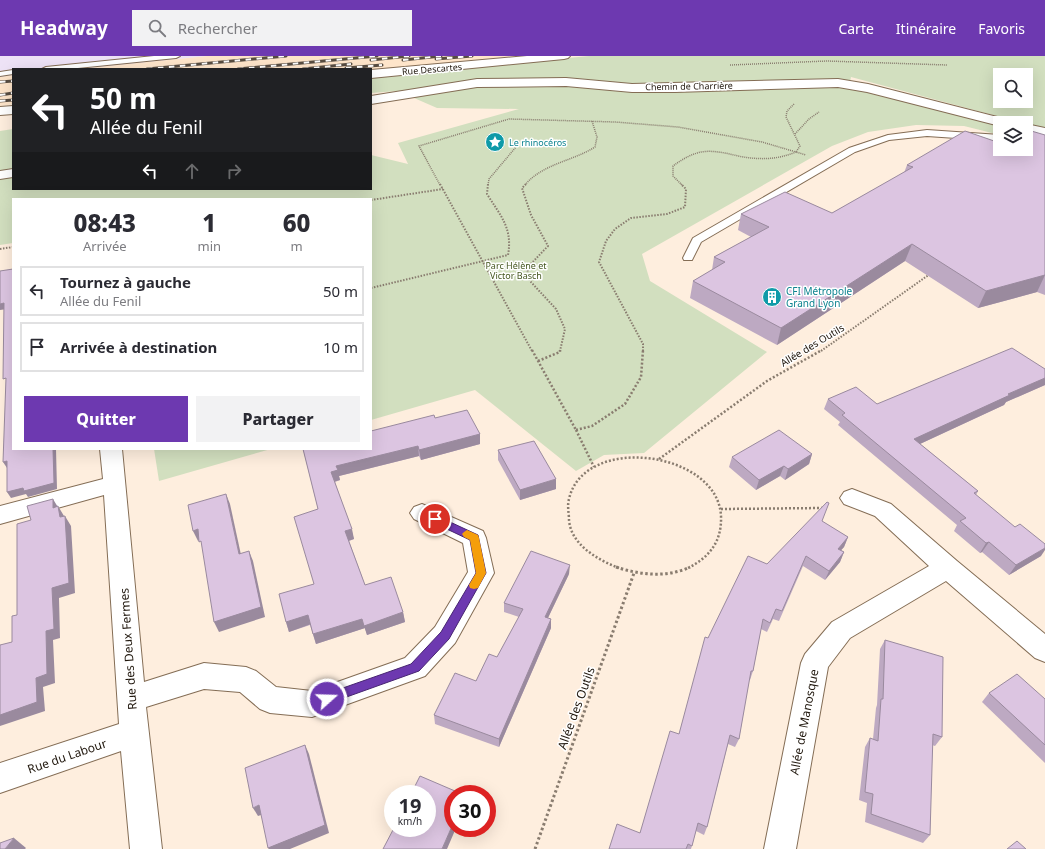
<!DOCTYPE html>
<html lang="fr">
<meta charset="utf-8">
<style>
body{margin:0;font-family:"Noto Sans",sans-serif;background:#f2f2f3;color:#2b2b33;height:100vh;display:flex;flex-direction:column;font-size:15px;white-space:nowrap}
*{box-sizing:border-box;margin:0}
p{font-size:13px;color:#7c7c81}
.icon{flex:none;width:22px;height:22px;fill:none;stroke:currentColor;stroke-width:2;stroke-linecap:round;stroke-linejoin:round}
.map{position:relative;flex:1;overflow:hidden}
.drawer{position:absolute;left:12px;top:142px;width:360px;height:252px;display:flex;flex-direction:column;background:#fff;border-radius:0px;box-shadow:0 4px 16px #0002}
.drawer>*{flex:none}
.hud{position:absolute;left:12px;top:12px;width:360px;height:122px;border-radius:0px;box-shadow:0 4px 16px #0002;background:#202124;color:#fff;overflow:hidden}
.buttons{position:absolute;left:993px;top:12px;display:grid;gap:8px}
.buttons a{display:grid;place-items:center;width:40px;height:40px;border-radius:0px;background:#fff;box-shadow:0 4px 16px #0002;font-size:20px}
.speed{position:absolute;left:384px;top:729px;display:flex;gap:8px;font-size:20px;font-weight:700;text-align:center}
.speed>*{display:grid;place-content:center;width:52px;height:52px;border-radius:50%;background:#fff;box-shadow:0 4px 16px #0002;line-height:1}
.speed small{font-size:10px;font-weight:400}
.speed .limit{border:6px solid #d22;background:#fff;color:#111}
.pin{position:absolute;display:grid;place-items:center;width:34px;height:34px;color:#fff;margin:-17px;border:2px solid #fff;border-radius:50%;box-shadow:0 1px 4px #0007}
.me{position:absolute;width:44px;margin:-22px;rotate:70deg;stroke-linejoin:round;filter:drop-shadow(0 0 3px #0008)}
.turn{display:flex;align-items:center;gap:14px;height:84px;padding:0 12px;font-size:18px}
.turn .icon{width:52px;height:52px;stroke-width:2.5}
.turn b{display:block;font-size:28px;line-height:34px}
.lanes{display:flex;align-items:center;height:38px;padding:0 12px;background:#0003;justify-content:center;gap:20px;direction:ltr}
.lanes .off{opacity:.35}
.eta{display:flex;justify-content:space-evenly;align-items:center;height:68px;text-align:center}
.eta b{font-size:24px;font-weight:800;line-height:28px}
.button{display:flex;gap:8px;margin-top:auto;padding:8px 12px}
.button a{flex:1;height:46px;border-radius:0px;background:#6d39b0;color:#fff;font-size:16px;font-weight:800;line-height:46px;text-align:center}
.button a+a{background:#f2f2f3;color:#2b2b33}
ul{padding:0;list-style:none}
li{display:flex;align-items:center;gap:12px;height:50px;margin:0 8px 6px;padding:0 4px;border:2px solid #e1e1e2;border-radius:0px}
li div{flex:1}
li b{display:block;font-size:15px}
li em{font-style:normal}
header{display:flex;align-items:center;gap:24px;box-sizing:border-box;height:56px;padding:0 20px;background:#6d39b0;color:#fff}
header strong{font-size:19px}
nav{display:flex;gap:22px;margin-inline-start:auto;font-size:14px}
.search{width:280px;height:36px;background:#f2f2f3;display:flex;align-items:center;gap:10px;box-sizing:border-box;padding:0 14px;border-radius:0px;color:#7c7c81;font-size:15px}
.map>svg:first-child{display:block}
.built{fill:#fee5ca}
.industrial{fill:#ede2f6}
.green{fill:#d2dfbf;fill-rule:evenodd}
.lines{fill:none;stroke-linecap:round;stroke-linejoin:round}
.lane-casing{stroke:#846d55;stroke-width:2}
.street-casing{stroke:#846d55;stroke-width:2}
.path-far3{stroke:#897c6f;stroke-width:1.5;stroke-dasharray:1 1;stroke-linecap:butt}
.path-far2{stroke:#897c6f;stroke-width:2;stroke-dasharray:1.5 1.5;stroke-linecap:butt}
.path-far1{stroke:#897c6f;stroke-width:2.5;stroke-dasharray:2 2;stroke-linecap:butt}
.path{stroke:#897c6f;stroke-width:3;stroke-dasharray:2.5 2.5;stroke-linecap:butt}
.lane{fill:#fff;fill-rule:evenodd}
.street{fill:#fff;fill-rule:evenodd}
.rail-casing{stroke:#574c41;stroke-width:3}
.rail{stroke:#fff;stroke-width:2;stroke-dasharray:5.5;stroke-linecap:butt}
.wall{fill:#bda9c2}
.shaded-wall{fill:#9a8a9e}
.building{fill:#dcc5e1;stroke:#9a8a9e}
.route{fill:#6d39b0;stroke:#472572}
.slow{fill:#f59e0b}
.labels{text-anchor:middle;dominant-baseline:central;stroke-width:3;stroke-linejoin:round;paint-order:stroke}
.far-street-label{font-size:9px;fill:#20170d;stroke:#fff}
.far-culture-label{font-size:9px;fill:#0d838f;stroke:#fff;text-anchor:start}
.far-park-label{font-size:9px;fill:#455720;stroke:#fff}
.culture-label{font-size:10px;fill:#0d838f;stroke:#fff;text-anchor:start}
.street-label{font-size:10px;fill:#20170d;stroke:#fff}
.near-street-label{font-size:12px;fill:#20170d;stroke:#fff}
</style>
<header>
<strong>Headway</strong>
<div class="search"><svg class="icon" aria-label="search" viewBox="0 0 24 24"><circle cx="10" cy="10" r="6"/><path d="M15 15l6 6"/></svg>Rechercher</div>
<nav><a>Carte</a><a>Itinéraire</a><a>Favoris</a></nav>
</header>
<div class="map">
<svg width="1045" height="793" viewBox="0 0 1045 793">
<rect width="100%" height="100%" fill="#feeede"/>
<!-- built -->
<g class="built">
<path d="M207 0H515L371 14 77 13Z"/>
<path d="M13 19V48L0 50V21Z"/>
</g>
<!-- industrial -->
<path class="industrial" d="M0 0H207L77 13H13V19L0 21Z"/>
<!-- green -->
<g class="green">
<path d="M589 0H1045V73L851 21 849 32 1000 70V79L964 70 916 69 868 76 832 90 642 198 650 225 767 296 644 397 604 399 576 415 475 334 371 364V143H13V187L0 189V75L13 73V133H371V99L408 108 398 87 519 53 437 52 398 35 371 37V21ZM1000 19H1026V45H1000Z"/>
<path d="M154 393H271L159 425Z"/>
</g>
<g class="lines">
<!-- lane casing -->
<g class="lane-casing">
<g id="lane">
<path d="M154 0H180L176 2 68 13H42L46 11Z"/>
<path d="M13 14V18L0 20V16Z"/>
<path d="M927 74 1000 79V85L927 80 889 84 855 96 701 186 692 204H684L683 202 693 182 849 92 888 79Z"/>
</g>
</g>
<!-- street casing -->
<g class="street-casing">
<g id="street">
<path d="M527 0H570L568 2 564 3 371 22V14Z"/>
<path d="M566 22 632 28 838 23 868 28 1009 64 1011 67H1000V70L867 36 838 31 675 36H632L566 30 477 31 371 48V40L477 23Z"/>
<path d="M13 50V58L0 59V51Z"/>
<path d="M1026 68 1045 72V80L1026 76Z"/>
<path d="M13 113V121L0 123V115Z"/>
<path d="M100 393H122L144 626 204 607 246 611 256 615 276 631 312 635 405 602 435 571 468 516 463 487 414 463 410 457 414 451 422 448 483 475 486 482 494 517 455 587 425 620 312 661 270 657 260 653 240 636 204 633 146 651 162 793H130L121 695 0 737V707L119 668 104 439 0 468V450L103 423Z"/>
<path d="M852 433 891 448 957 505 1045 578V606L1035 602 946 525 850 582 828 611 796 793H764L801 607 805 598 832 566 929 510 875 460 844 448 840 442 844 436Z"/>
</g>
</g>
<!-- path-far3 -->
<g class="path-far3">
<path d="M730 9 827 5 947 9"/>
<path d="M794 48 787 55 786 61 800 90 796 96 806 99"/>
<path d="M795 78 809 63 819 56"/>
<path d="M440 129 419 90 509 63 615 66 678 71 762 86 796 96C777 104 758 104 738 100 726 97 713 94 701 96 691 98 681 104 673 110V120L682 129"/>
<path d="M488 129 489 123 516 91"/>
<path d="M525 129C542 108 573 105 595 91L597 81 592 65"/>
</g>
<!-- path-far2 -->
<g class="path-far2">
<path d="M440 128 532 295"/>
<path d="M526 128 522 132 531 159 548 190 527 212 530 225 556 253 565 273 560 295"/>
<path d="M371 144 443 133"/>
<path d="M0 193 13 191"/>
<path d="M371 232 508 199C513 172 500 159 487 138L488 128"/>
<path d="M643 295V288L599 206 606 185 615 173 631 162 667 158 685 151 686 133 681 128"/>
<path d="M821 295 930 218"/>
</g>
<!-- path-far1 -->
<g class="path-far1">
<path d="M532 294 576 374"/>
<path d="M538 305 560 296V294"/>
<path d="M576 374 594 411"/>
<path d="M576 374 592 370 625 348 641 321 643 294"/>
<path d="M659 403 767 325 822 294"/>
<path d="M721 453 823 452"/>
<path d="M619 512C598 504 571 489 569 464 569 457 567 450 569 443 584 377 718 395 721 460 722 485 710 501 688 512"/>
</g>
<!-- path -->
<g class="path">
<path d="M616 511C640 519 667 522 690 511"/>
<path d="M535 793 634 517"/>
</g>
<!-- lane -->
<use href="#lane" class="lane"/>
<!-- street -->
<use href="#street" class="street"/>
<!-- rail casing -->
<g class="rail-casing">
<g id="rail">
<path d="M436 3 472 0"/>
<path d="M371 4 409 0"/>
<path d="M403 4 441 0"/>
<path d="M346 12 382 9"/>
<path d="M147 13 286 0"/>
<path d="M238 13 377 0"/>
<path d="M303 13 351 8"/>
<path d="M0 26 13 25"/>
<path d="M0 39 13 37"/>
<path d="M0 45 13 44"/>
</g>
</g>
<!-- rail -->
<use href="#rail" class="rail"/>
</g>
<!-- wall -->
<g class="wall">
<path d="M1045 79V239L1037 236 978 252 905 205 777 289 690 242 693 225 712 214 714 201 751 181 738 174 741 158 832 157 904 117 907 109 1000 93Z"/>
<path d="M1045 313V329L1006 346 1004 349 920 388 978 435 976 439 1041 500 1009 519 982 496 980 497 954 475 957 469 838 369 840 366 824 353 828 343 877 348Z"/>
<path d="M435 362 480 378V388L421 404 419 400 339 420 340 424 335 426 354 483 349 485 365 529 403 556 405 566 367 579 365 572 316 588 310 569 289 576 286 566 314 528 318 453 303 393Z"/>
<path d="M498 394 556 433 520 444 498 404Z"/>
<path d="M812 398 809 408 785 424 780 420 756 434 729 411 732 401Z"/>
<path d="M822 466 848 481 844 491 841 494 844 496 840 506 825 524 803 510 779 565 773 563 767 576 761 573 753 615 750 624H749L739 683 735 691 728 688 707 771 704 779 696 775 691 793H609L640 777 679 678 708 582 767 508Z"/>
<path d="M569 518 548 562 551 572 499 691 435 668 434 659 476 625 497 601 519 561 504 556V547Z"/>
<path d="M885 584 942 681 935 690 932 689 930 779 923 787 865 766 867 747 859 744 865 691 870 682 873 683 876 652 877 649 880 593Z"/>
<path d="M989 637 1045 643V707L982 646Z"/>
</g>
<!-- shaded-wall -->
<g class="shaded-wall">
<path d="M912 188 905 205 777 289 781 272Z"/>
<path d="M1045 219 1037 236 978 252 986 235Z"/>
<path d="M4 247 7 253 0 254V248Z"/>
<path d="M1045 322V329L1006 346 1004 349 909 393 914 383 1008 338Z"/>
<path d="M480 378V388L421 404 419 394Z"/>
<path d="M418 390 419 400 339 420 340 424 333 426 331 416 336 410Z"/>
<path d="M53 393H56L57 433 28 441 26 438 11 442 7 436Z"/>
<path d="M812 398 809 408 785 424 788 413Z"/>
<path d="M7 405V412L3 406Z"/>
<path d="M784 410 780 420 756 434 759 424Z"/>
<path d="M556 423V433L520 444V434Z"/>
<path d="M226 438 230 448 243 508 239 498Z"/>
<path d="M53 443 59 453 58 450 64 460H65L71 470 75 537 59 542 60 582 53 584 55 627 43 631 45 655 0 670V659L46 575 52 532 53 452Z"/>
<path d="M198 473 202 483 198 485 193 475Z"/>
<path d="M352 473 354 483 348 485 345 475Z"/>
<path d="M848 481 844 491 834 502 838 493Z"/>
<path d="M989 486 982 496 980 497 986 487Z"/>
<path d="M1045 492V494L1041 500 1009 519 1016 509Z"/>
<path d="M249 495 253 505 265 561 219 576 214 566Z"/>
<path d="M844 496 840 506 825 524 829 515Z"/>
<path d="M570 509 569 518 544 570 545 561Z"/>
<path d="M403 556 405 566 367 579 364 570Z"/>
<path d="M308 559 311 568 289 576 286 566Z"/>
<path d="M362 563 365 572 316 588 313 578Z"/>
<path d="M551 563V572L499 691V683Z"/>
<path d="M305 689 309 698 329 777 290 793H269L268 792Z"/>
<path d="M259 749 264 758 258 760 253 752Z"/>
<path d="M453 768V772H456L447 793H442Z"/>
<path d="M14 782 26 792 25 793H5Z"/>
</g>
<!-- building -->
<g class="building">
<path d="M1028 74 1045 79V219L986 235 912 188 781 272 693 225 725 206 714 201 769 171 741 158 785 136 832 157 913 111 907 109 965 75 1000 87V93H1026V75Z"/>
<path d="M13 213V393H53L54 427 24 435 23 432 7 436V405L3 406 6 322 3 323 4 247 0 248V215Z"/>
<path d="M1012 292 1045 313V322L1008 338 1010 339 914 383 978 435 974 437 1015 471 1020 468 1045 488V492L1016 509 989 486 986 487 960 465 966 462 842 359 845 357 828 343 856 331 877 348Z"/>
<path d="M467 354 480 378 419 394 418 390 336 410 338 414 331 416 352 473 345 475 365 529 391 521 403 556 364 570 362 563 313 578 308 559 286 566 279 538 314 528 294 461 318 453 303 393H371V375L434 359 435 362Z"/>
<path d="M779 374 812 398 788 413 784 410 759 424 732 401Z"/>
<path d="M534 385 556 423 520 434 498 394Z"/>
<path d="M226 438 239 498 249 495 261 551 214 566 201 485 199 486 198 473 193 475 188 449Z"/>
<path d="M53 443V452L58 450 60 461 65 460 69 527 52 532 54 573 46 575 47 618 36 622 37 646 0 659V589L12 586V560L17 559V468L31 464 27 450Z"/>
<path d="M827 446 829 447 822 465 848 481 838 493 844 496 829 515 806 500 782 555 776 553 770 567 763 563 753 615H751L739 683 730 679 707 771 698 767 692 790 688 788 686 793H609L617 768 640 777 670 675 679 678 705 581 708 582 748 500 767 508Z"/>
<path d="M531 495 570 509 545 561 551 563 499 683 434 659 455 617 476 625 489 598 497 601 523 553 504 547Z"/>
<path d="M885 584 943 601 942 681 933 678 930 779 871 758 873 738 865 736 870 682 878 685 881 643H883Z"/>
<path d="M1017 618 1045 643V689L989 637Z"/>
<path d="M305 689 325 769 268 792 259 749 253 752 245 712Z"/>
<path d="M420 720 462 738H453V768L442 793H383L394 772H427V738H411Z"/>
<path d="M14 782 5 793H0V787Z"/>
<path d="M1017 785 1026 793H1007Z"/>
</g>
<!-- route -->
<path class="route" d="M435 459 478 479 486 517 449 583 419 615 327 648 323 646 321 643 323 639 411 608 441 576 476 517 470 484 432 466 430 463 432 460Z"/>
<!-- slow -->
<path class="slow" d="M467 474 478 479 479 482 486 517 478 532 474 533 470 532 469 529 476 517 470 484 464 481 462 478 464 476Z"/>
<!-- icons -->
<defs>
<g id="sight-disc" transform="scale(1)"><circle r="9.5" fill="#0f9aa8" stroke="#fff"/><path d="M0-6L1.8-2.2L6-1.7L2.9 1.2L3.7 5.4L0 3.3L-3.7 5.4L-2.9 1.2L-6-1.7L-1.8-2.2Z" fill="#fff"/></g>
<g id="building-disc" transform="scale(1)"><circle r="9.5" fill="#0f9aa8" stroke="#fff"/><path d="M-4-6H4V6H1V3H-1V6H-4ZM-2.5-4.3h1.7v1.8h-1.7ZM.8-4.3h1.7v1.8H.8ZM-2.5-1h1.7V.8h-1.7ZM.8-1h1.7V.8H.8Z" fill="#fff"/></g>
</defs>
<g fill-rule="evenodd">
<use href="#sight-disc" x="495" y="86"/>
<use href="#building-disc" x="772" y="241"/>
</g>
<g class="labels">
<!-- far-street labels -->
<g class="far-street-label">
<text transform="translate(432 13) rotate(-5)">Rue Descartes</text>
<text transform="translate(689 30) rotate(-1)">Chemin de Charrière</text>
</g>
<!-- far-culture labels -->
<g class="far-culture-label">
<text x="509" y="86">Le rhinocéros</text>
</g>
<!-- far-park labels -->
<g class="far-park-label">
<text x="516" y="209">Parc Hélène et<tspan x="516" dy="10">Victor Basch</tspan></text>
</g>
<!-- culture labels -->
<g class="culture-label">
<text x="786" y="235">CFI Métropole<tspan x="786" dy="12">Grand Lyon</tspan></text>
</g>
<!-- street labels -->
<g class="street-label">
<text transform="translate(812 289) rotate(-31)">Allée des Outils</text>
</g>
<!-- near-street labels -->
<g class="near-street-label">
<text transform="translate(128 593) rotate(-94)">Rue des Deux Fermes</text>
<text transform="translate(576 652) rotate(-70)">Allée des Outils</text>
<text transform="translate(804 666) rotate(-79)">Allée de Manosque</text>
<text transform="translate(67 700) rotate(-19)">Rue du Labour</text>
</g>
</g>
</svg>
<div class="buttons">
<a><svg class="icon" aria-label="search" viewBox="0 0 24 24"><circle cx="10" cy="10" r="6"/><path d="M15 15l6 6"/></svg></a>
<a><svg class="icon" aria-label="layers" viewBox="0 0 24 24"><path d="M12 4l9 5-9 5-9-5zM3 14l9 5 9-5"/></svg></a>
</div>
<div class="speed"><div>19<small>km/h</small></div><div class="limit">30</div></div>
<div class="pin" style="left:435px;top:463px;background:#d93025"><svg class="icon" aria-label="arrive" viewBox="0 0 24 24"><path d="M6 21V4h12l-3 4 3 4H6"/></svg></div>
<svg class="me" style="left:327px;top:643px" viewBox="-20 -20 40 40"><circle r="17" fill="#6d39b0" stroke="#fff" stroke-width="3"/><path d="M0-11L8 9 0 5-8 9z" fill="#fff"/></svg>
<div class="hud">
<div class="turn"><svg class="icon" aria-label="left" viewBox="0 0 24 24"><path d="M17 20v-9H6M10 6l-5 5 5 5"/></svg><div><b>50 m</b>Allée du Fenil</div></div>
<div class="lanes"><svg class="icon" aria-label="left" viewBox="0 0 24 24"><path d="M17 20v-9H6M10 6l-5 5 5 5"/></svg><svg class="icon off" aria-label="ahead" viewBox="0 0 24 24"><path d="M12 20V5M6 11l6-6 6 6"/></svg><svg class="icon off" aria-label="right" viewBox="0 0 24 24"><path d="M7 20v-9h11M14 6l5 5-5 5"/></svg></div>
</div>
<section class="drawer">
<div class="eta">
<div><b>08:43</b><p>Arrivée</p></div>
<div><b>1</b><p>min</p></div>
<div><b>60</b><p>m</p></div>
</div>
<ul>
<li><svg class="icon" aria-label="left" viewBox="0 0 24 24"><path d="M17 20v-9H6M10 6l-5 5 5 5"/></svg><div><b>Tournez à gauche</b><p>Allée du Fenil</p></div><em>50 m</em></li>
<li><svg class="icon" aria-label="arrive" viewBox="0 0 24 24"><path d="M6 21V4h12l-3 4 3 4H6"/></svg><div><b>Arrivée à destination</b></div><em>10 m</em></li>
</ul>
<div class="button"><a>Quitter</a><a>Partager</a></div>
</section>
</div>
